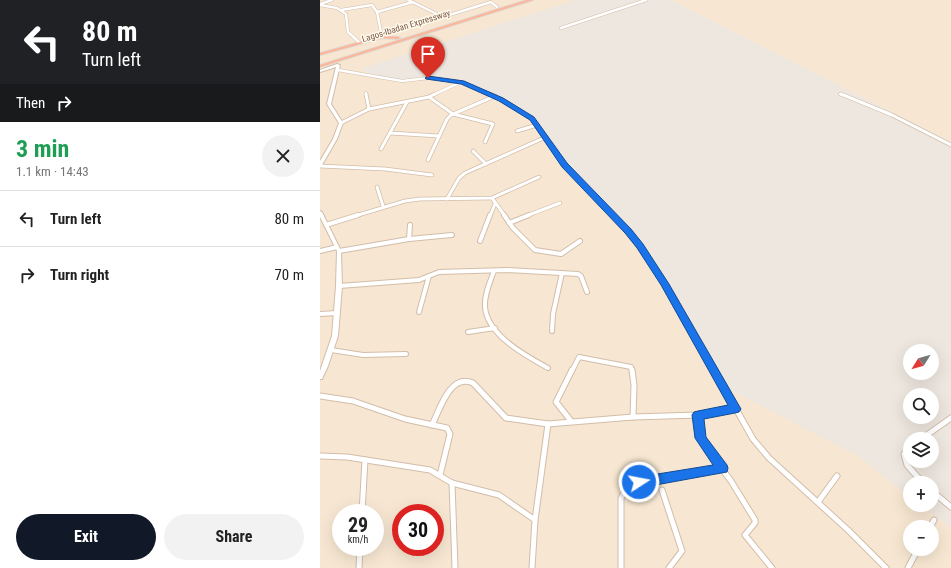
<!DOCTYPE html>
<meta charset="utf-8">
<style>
body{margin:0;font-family:"Roboto Condensed",sans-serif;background:#f2f2f2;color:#222;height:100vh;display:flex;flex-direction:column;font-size:15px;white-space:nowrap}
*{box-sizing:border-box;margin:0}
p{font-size:13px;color:#767676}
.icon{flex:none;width:22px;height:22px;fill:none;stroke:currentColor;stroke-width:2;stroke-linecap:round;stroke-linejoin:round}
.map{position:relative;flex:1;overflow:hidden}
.sheet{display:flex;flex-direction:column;background:#fff;width:320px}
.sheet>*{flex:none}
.banner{background:#202124;color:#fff;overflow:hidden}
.needle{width:26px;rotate:233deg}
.controls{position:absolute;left:583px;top:344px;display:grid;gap:8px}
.controls a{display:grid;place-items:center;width:36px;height:36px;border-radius:50%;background:#fff;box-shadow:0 4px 16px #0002;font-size:20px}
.speed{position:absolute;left:12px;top:504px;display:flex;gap:8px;font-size:20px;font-weight:700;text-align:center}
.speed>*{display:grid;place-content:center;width:52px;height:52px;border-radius:50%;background:#fff;box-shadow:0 4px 16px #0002;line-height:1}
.speed small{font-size:10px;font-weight:400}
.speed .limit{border:6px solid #d22;background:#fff;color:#111}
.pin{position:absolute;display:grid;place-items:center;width:34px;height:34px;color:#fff;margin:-41px -17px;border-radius:50% 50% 50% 0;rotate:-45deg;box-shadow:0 0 4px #0007}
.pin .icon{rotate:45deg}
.me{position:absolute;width:44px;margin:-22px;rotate:79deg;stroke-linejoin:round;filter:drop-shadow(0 0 3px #0008)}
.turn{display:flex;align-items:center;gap:14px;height:84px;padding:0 16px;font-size:18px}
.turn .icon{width:52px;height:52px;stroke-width:2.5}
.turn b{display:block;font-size:28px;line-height:34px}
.then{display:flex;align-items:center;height:38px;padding:0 16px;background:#0003;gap:8px;font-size:15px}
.round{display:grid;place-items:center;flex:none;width:42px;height:42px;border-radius:21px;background:#f2f2f2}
.headline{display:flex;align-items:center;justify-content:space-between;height:68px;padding:0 16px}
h1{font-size:24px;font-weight:700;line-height:30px;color:#1e9e55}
.button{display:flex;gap:8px;margin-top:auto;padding:8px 16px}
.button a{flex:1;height:46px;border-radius:24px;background:#111827;color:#fff;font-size:16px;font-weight:700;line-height:46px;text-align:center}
.button a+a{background:#f2f2f2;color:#222}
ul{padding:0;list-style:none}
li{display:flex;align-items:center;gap:12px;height:56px;padding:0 16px;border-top:1px solid #e0e0e0}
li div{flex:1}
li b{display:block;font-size:15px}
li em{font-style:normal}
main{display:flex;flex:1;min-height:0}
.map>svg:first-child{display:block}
.residential{fill:#f7e7d2;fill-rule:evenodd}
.industrial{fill:#eee7df;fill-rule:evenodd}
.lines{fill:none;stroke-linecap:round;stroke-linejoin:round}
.minor-far3-casing{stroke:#d2bda9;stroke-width:3.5}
.minor-far2-casing{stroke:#d2bda9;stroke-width:4.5}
.minor-far1-casing{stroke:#d2bda9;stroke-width:6}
.minor-casing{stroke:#d2bda9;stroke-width:7}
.tertiary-casing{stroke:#d2bda9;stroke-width:2}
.motorway-casing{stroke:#ddd4cf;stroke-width:2}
.minor-far3{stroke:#fff;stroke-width:2.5}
.minor-far2{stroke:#fff;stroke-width:3}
.minor-far1{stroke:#fff;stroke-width:4}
.minor{stroke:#fff;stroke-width:5}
.tertiary{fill:#fff;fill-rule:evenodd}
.motorway{fill:#ffb495;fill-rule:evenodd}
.route{fill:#1a73e8;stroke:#114b97}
.labels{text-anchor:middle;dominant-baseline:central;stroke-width:3;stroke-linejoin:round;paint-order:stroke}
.far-street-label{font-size:9px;fill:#7b5b46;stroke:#fff9ed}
</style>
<main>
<section class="sheet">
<div class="banner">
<div class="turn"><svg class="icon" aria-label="left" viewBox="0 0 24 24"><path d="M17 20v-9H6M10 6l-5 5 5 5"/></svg><div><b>80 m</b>Turn left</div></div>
<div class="then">Then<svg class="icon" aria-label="right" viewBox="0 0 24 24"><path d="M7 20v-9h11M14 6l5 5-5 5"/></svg></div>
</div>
<div class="headline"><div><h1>3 min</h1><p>1.1 km · 14:43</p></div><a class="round"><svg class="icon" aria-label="close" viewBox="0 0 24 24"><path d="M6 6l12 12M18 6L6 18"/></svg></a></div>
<ul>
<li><svg class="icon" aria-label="left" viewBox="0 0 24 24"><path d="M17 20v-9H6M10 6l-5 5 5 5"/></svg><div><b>Turn left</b></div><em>80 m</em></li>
<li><svg class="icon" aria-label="right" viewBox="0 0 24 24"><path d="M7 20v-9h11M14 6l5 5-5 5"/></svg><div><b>Turn right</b></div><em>70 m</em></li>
</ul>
<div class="button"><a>Exit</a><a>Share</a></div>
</section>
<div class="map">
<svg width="631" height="568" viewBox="0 0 631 568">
<rect width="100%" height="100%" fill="#fff5e4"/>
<!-- residential -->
<path class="residential" d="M0 0H631V568H0ZM590 351H612V373H590ZM590 395H612V417H590ZM590 439H612V461H590ZM590 483H612V505H590ZM21 513H55V547H21ZM81 513H115V547H81ZM590 527H612V549H590Z"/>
<!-- industrial -->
<path class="industrial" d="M256 0H351L631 142V528L601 505H612V483H590V497L538 456 409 389 369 320 317 239 246 165 238 155 217 119 175 95 143 80 112 76 83 80 56 76 40 69ZM590 351H612V373H590ZM590 395H612V417H590ZM590 439H612V461H590Z"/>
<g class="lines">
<!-- minor-far3 casing -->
<g class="minor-far3-casing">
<g id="minor-far3">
<path d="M88 0 123 17 171 2 177 7"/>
<path d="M0 4 12 0"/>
<path d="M0 5 17 8 26 14 28 32 40 43"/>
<path d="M21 10 52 5 57 12 62 37"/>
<path d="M57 12 93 2"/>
<path d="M241 28 326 0"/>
<path d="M18 70 82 81 108 78 142 82 172 95"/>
<path d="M46 93V95"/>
<path d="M520 94 523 95"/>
<path d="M113 95 141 82"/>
</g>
</g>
<!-- minor-far2 casing -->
<g class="minor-far2-casing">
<g id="minor-far2">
<path d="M46 94 49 109"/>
<path d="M170 94 181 99 212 119 244 165 294 216"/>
<path d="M521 94 572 115 631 145"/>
<path d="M109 97 133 114 173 124 165 142"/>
<path d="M21 123 49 109 109 97 115 94"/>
<path d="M197 131 217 125"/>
<path d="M70 133 119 136"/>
<path d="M61 149 87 102"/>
<path d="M153 151 166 164"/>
<path d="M108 160 127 119 131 115 175 96"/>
<path d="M0 166 65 169 112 175"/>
<path d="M57 187 63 206"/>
<path d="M172 198 185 216"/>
<path d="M127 199 139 178 145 173 226 137"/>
<path d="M35 216 85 201 100 199 172 198 219 177"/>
<path d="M170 216 175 204"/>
<path d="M206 216 240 203"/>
</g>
</g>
<!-- minor-far1 casing -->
<g class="minor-far1-casing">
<g id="minor-far1">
<path d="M184 215 193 228 215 250 241 254 260 241"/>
<path d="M293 215C336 260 364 317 394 371"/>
<path d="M189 223 209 215"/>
<path d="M6 225 38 215"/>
<path d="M89 239 90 225"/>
<path d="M160 241 170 215"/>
<path d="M0 251 17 247"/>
<path d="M19 251 89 239 132 235"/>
<path d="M174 271C170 282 164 295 165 307 167 335 206 356 228 368"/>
<path d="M19 286 99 280 119 272 187 270 258 274 261 276 267 292"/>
<path d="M99 312 109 276"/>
<path d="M0 314 17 313"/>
<path d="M232 331 233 314 242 273"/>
<path d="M148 332 175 328"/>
<path d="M11 350 43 355 86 354"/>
<path d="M252 371 259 357 311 367 312 371"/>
</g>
</g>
<!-- minor casing -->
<g class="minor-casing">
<g id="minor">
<path d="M312 370 314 385 313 417"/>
<path d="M394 370 433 439 449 458 528 530 566 568"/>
<path d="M0 396 33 401 85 419 127 428 130 434 120 475"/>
<path d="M378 415 380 439 411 481 435 520V523L425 535 452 568"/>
<path d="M251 421 236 402 252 370"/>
<path d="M112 425C120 409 130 373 153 383L186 418 228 424 313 417 378 415 415 409"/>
<path d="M601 439 631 418"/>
<path d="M590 447 584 454 587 465 603 483"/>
<path d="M0 456 27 457 110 470 132 483 179 495 215 520 212 568"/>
<path d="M132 483 135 568"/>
<path d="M342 490 362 551 349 568"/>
<path d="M612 491 631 507"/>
<path d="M498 502 517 476"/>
<path d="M42 513 45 460"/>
<path d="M215 520 228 424"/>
<path d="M610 527 614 520"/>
<path d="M39 568 40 547"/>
<path d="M301 568V498L305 491 319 482 402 468"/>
<path d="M588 568 598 549"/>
</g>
</g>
<!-- tertiary casing -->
<g class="tertiary-casing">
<g id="tertiary">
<path d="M17 64 20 65 11 104 23 123 17 139 2 165 0 166V161L13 139 19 123 7 104 16 67 0 72V70Z"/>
<path d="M0 211 2 212 21 251 22 286 18 336 8 366 2 379H0V371L12 336 16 286 17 251 0 217Z"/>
</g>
</g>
<!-- motorway casing -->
<g class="motorway-casing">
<g id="motorway">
<path d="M207 0H213L0 67V65Z"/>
<path d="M62 36 78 37 80 38 78 39 62 38 0 55V53Z"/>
</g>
</g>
<!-- minor-far3 -->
<use href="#minor-far3" class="minor-far3"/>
<!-- minor-far2 -->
<use href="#minor-far2" class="minor-far2"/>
<!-- minor-far1 -->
<use href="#minor-far1" class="minor-far1"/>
<!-- minor -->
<use href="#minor" class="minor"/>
<!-- tertiary -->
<use href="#tertiary" class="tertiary"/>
<!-- motorway -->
<use href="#motorway" class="motorway"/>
</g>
<!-- route -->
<path class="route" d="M108 76 144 81 183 98 214 117 247 163 311 229 323 244 349 284 421 409 419 412 415 413 384 419 386 437 407 465 408 468 407 472 319 488 315 486 313 482 315 478 319 477 393 465 375 438 372 415 374 412 378 411 408 405 341 285 317 248 305 233 242 167 210 120 179 101 141 84 106 79 105 78Z"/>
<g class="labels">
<!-- far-street labels -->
<g class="far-street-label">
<text transform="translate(86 26) rotate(-17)">Lagos-Ibadan Expressway</text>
</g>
</g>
</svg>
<div class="controls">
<a><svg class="needle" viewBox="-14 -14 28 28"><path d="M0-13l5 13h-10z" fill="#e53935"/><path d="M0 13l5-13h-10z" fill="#767676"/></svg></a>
<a><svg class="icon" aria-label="search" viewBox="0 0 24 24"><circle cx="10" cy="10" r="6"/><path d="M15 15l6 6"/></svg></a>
<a><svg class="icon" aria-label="layers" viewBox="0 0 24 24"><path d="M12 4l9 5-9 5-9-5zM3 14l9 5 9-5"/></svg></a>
<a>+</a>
<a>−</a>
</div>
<div class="speed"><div>29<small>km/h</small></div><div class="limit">30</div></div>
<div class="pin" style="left:108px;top:78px;background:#d93025"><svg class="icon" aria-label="arrive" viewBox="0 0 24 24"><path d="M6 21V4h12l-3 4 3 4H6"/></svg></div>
<svg class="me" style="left:319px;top:482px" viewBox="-20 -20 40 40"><circle r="17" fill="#1a73e8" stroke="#fff" stroke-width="3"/><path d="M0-11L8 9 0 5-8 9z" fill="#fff"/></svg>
</div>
</main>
